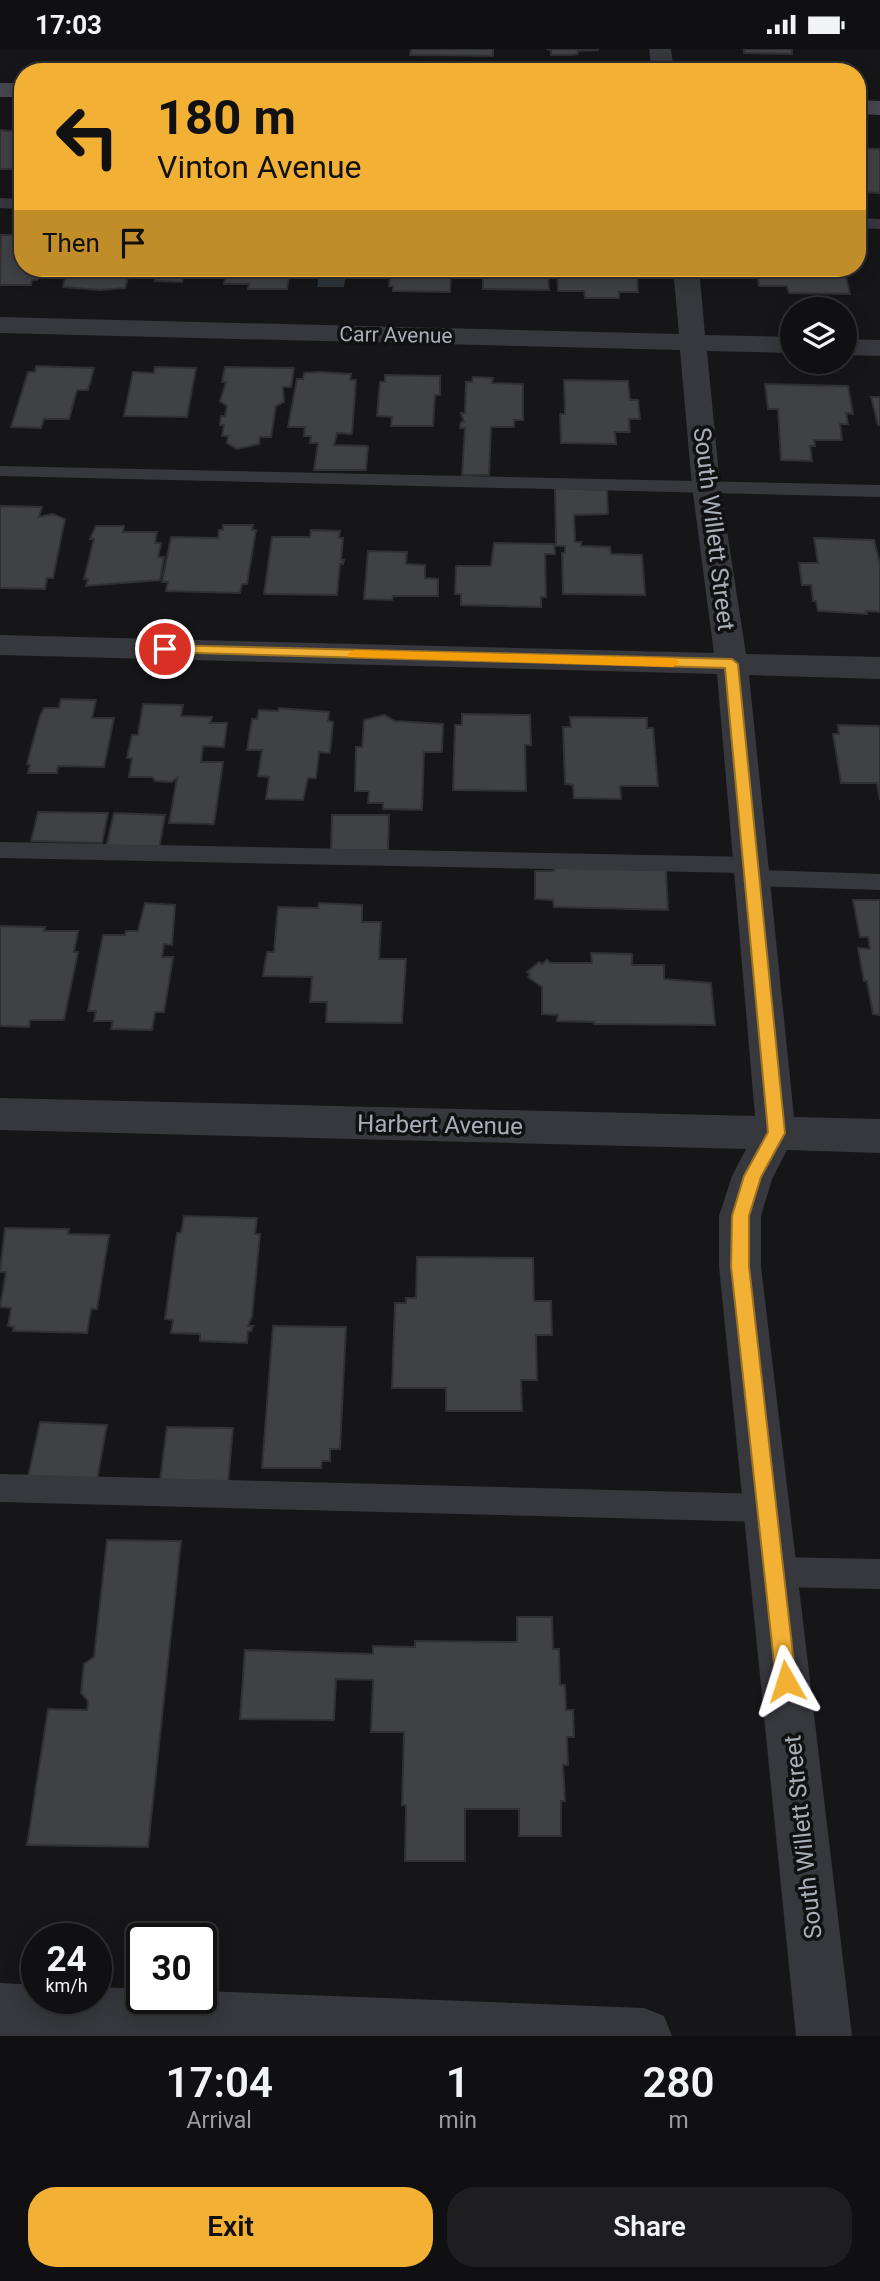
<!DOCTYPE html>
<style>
body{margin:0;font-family:Roboto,sans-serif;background:#1e1e20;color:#f1f3f6;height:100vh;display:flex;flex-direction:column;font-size:26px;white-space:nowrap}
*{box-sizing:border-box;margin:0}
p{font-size:23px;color:#9c9d9f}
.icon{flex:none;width:38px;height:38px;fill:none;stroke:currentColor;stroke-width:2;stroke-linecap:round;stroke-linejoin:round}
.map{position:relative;height:1987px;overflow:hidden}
.panel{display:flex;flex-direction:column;background:#101012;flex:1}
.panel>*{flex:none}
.banner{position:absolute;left:14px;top:14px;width:852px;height:214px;border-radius:28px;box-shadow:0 4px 18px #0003,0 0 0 2px #303032;background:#f2b134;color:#111;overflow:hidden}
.controls{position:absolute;left:780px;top:248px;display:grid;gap:14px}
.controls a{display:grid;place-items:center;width:77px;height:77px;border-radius:50%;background:#101012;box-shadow:0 4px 18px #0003,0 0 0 2px #303032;font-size:35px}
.speed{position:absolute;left:21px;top:1874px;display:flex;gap:14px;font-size:35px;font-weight:700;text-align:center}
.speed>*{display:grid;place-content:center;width:91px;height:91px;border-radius:50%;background:#101012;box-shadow:0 4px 18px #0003,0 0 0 2px #303032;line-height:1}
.speed small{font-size:18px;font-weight:400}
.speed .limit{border:4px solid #111;border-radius:10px;background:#fff;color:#111}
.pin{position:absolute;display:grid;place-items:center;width:60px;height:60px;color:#fff;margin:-30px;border:4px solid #fff;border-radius:50%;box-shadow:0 2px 7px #0007}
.me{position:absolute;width:77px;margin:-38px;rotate:354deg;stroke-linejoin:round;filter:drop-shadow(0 0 5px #0008)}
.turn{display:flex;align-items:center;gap:24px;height:147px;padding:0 28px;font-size:32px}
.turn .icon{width:91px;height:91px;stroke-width:2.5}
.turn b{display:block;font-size:49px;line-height:60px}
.then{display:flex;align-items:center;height:66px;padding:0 28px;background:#0003;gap:14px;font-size:26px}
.eta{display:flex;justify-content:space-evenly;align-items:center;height:119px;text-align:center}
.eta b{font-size:42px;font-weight:600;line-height:49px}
.button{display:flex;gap:14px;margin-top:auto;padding:14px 28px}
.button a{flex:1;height:80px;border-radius:28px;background:#f2b134;color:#111;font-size:28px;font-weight:600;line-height:80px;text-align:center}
.button a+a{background:#1e1e20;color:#f1f3f6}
.status{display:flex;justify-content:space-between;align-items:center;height:49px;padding:0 35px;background:#101012;direction:ltr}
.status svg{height:19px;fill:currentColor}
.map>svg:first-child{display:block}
.water{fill:#2c353c}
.building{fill:#404145;stroke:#303034;stroke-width:2}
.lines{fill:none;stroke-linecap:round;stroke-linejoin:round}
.service{fill:#37383d;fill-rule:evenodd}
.minor{fill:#37383d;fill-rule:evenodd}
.secondary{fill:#45474d;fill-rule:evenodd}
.route{fill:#f2b134;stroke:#9d7322;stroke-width:2}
.slow{fill:#f59e0b}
.labels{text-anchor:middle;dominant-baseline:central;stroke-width:7;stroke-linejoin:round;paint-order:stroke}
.far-street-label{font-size:21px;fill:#a8adb8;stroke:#111113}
.street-label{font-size:24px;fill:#a8adb8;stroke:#111113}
</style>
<div class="status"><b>17:03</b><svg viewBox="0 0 49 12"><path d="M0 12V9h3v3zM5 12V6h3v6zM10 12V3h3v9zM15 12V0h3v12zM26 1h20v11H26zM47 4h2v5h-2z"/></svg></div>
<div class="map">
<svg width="880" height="1987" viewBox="0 0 880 1987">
<rect width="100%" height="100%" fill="#161618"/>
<!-- water -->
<path class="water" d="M320 219H347L344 238H317Z"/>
<!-- building -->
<g class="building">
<path d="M411 0H493V7L410 6Z"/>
<path d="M546 0H598V1L578 2V5L571 6H551V1Z"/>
<path d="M744 0H792V5L744 4Z"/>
<path d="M0 81 23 83V99L15 120H0Z"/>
<path d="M858 99 880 100V144L858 143Z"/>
<path d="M1 186H23V219H41L37 231H32L31 236H0Z"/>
<path d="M67 219H131L125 239 100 241 63 238Z"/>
<path d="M158 219H213L211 227 184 226 182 233 155 232Z"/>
<path d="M227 219H290L287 240H248L249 235H224Z"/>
<path d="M391 219H442V222H451L450 243 393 242V237H389Z"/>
<path d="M483 219H548L549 241 483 240V229H473V221H483Z"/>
<path d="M557 219H636L643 224 637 228 638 243H619V249H585L584 242H558Z"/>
<path d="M756 219H844L850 245 789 244 787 237H759Z"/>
<path d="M36 317 94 319 88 341H77L69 370H44L41 379 11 378 28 323H35Z"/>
<path d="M155 318 196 319 187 368 124 367 133 323 154 324Z"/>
<path d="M225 318 294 319 291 338H283L284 353 276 357 271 388H260L259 395 237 400 227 394 228 387H222L224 376H220L221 367H225L227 357 220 352 226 333H222Z"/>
<path d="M319 323 351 325 350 331H356L352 385 337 384 334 396 368 397 366 421H314L318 394H310L311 387H304L305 378H288L297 330H303L304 324Z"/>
<path d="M385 326 440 327V346H435L433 377H391L392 368 377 367 380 333H385Z"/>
<path d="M473 328 493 329 492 334 523 335V371H514V378H491L489 426H462L465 379H460L461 373H464L461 364H465L466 333H472Z"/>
<path d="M564 331 628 332 630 351H638L640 370H629L630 383H615L616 395 561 394 560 365H565Z"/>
<path d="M765 335 848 337 853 365 846 364 848 375H840L842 391H814L815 397H810L812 412 781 411 778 360H768Z"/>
<path d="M871 348H880V376H878Z"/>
<path d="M555 439 607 441 608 465 574 466 575 493H581V497L610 498 611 505 642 506 645 546 563 545 562 504H565V497H556Z"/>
<path d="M0 457 42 458 39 468 53 465 65 470 53 529H47L45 540 0 539Z"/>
<path d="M223 476H253L252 481H256L247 535H242L240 544 166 542 168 533H162L171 488 218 489 219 481H223Z"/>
<path d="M96 477H124L123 483H157L155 494H161L158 508H164L160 531 86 537 88 530H84L94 490H90Z"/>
<path d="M311 481 340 482 339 489H343L341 511H344L343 515H340L337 546 264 545 272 488H310Z"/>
<path d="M814 489 874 491 880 515V563L866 562 867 565 818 562 816 552H813L811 536H802L799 514H818Z"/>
<path d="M494 494 554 495 555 505H545L546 548H541V558L461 556V545H455L456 517H491Z"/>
<path d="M368 502 407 503 406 515 425 516V529L438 530V547H393L392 551 364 550Z"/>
<path d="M61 650 96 651 92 669H114L104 718 58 717 57 724H28L30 716 27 715 40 667 44 659H59Z"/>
<path d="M143 655 183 656 181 667 212 668 210 674H227L224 698 203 697 201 713H223L214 775 169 774 177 729 172 733 155 732 152 728H129L132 709H127L132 686H138Z"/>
<path d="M279 659 329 663 328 672 333 673 330 704 319 703 316 729H308L303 751 266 750 269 728 258 727 262 701H247L252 670H257L259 661 278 662Z"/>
<path d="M462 665 530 666 531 696H525L526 742 453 741 455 676H462Z"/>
<path d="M384 666 395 672 443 675 442 703H424L422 761 383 760V754H368L369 742H355L356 698H362L364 671Z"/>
<path d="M570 668 647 669V679H653L658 737H620L621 750 574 749 573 736 565 735 563 678H571Z"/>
<path d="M838 676 880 677V751L877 734H841L833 685H839Z"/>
<path d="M38 763 108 764 102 794 31 792Z"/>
<path d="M114 764 165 766 159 800 106 799Z"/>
<path d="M332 766H389L388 801H331Z"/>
<path d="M554 817 666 821 668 861 554 858 553 851 535 850V822H554Z"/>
<path d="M853 851H880V966L873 965 867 932H864L858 899 870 900 868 888H860Z"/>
<path d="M145 854 175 856 172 896 164 895 162 908H173L164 963H155L152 981 111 980 113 972H94L96 962H88L103 886H125L126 882H138Z"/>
<path d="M319 854 362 856V873H381L379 910H406L402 974 326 973 327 953H310L312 928 263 927 267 903H274L278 858 318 859Z"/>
<path d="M0 877 45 878 44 882H78L74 903H78L64 971H30L29 978 0 977Z"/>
<path d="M591 904 632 905V916H664V930L711 934 715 976 594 975V973L557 972 558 966 542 965V938L528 928 530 925 527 923 539 913 542 915 547 911 551 914H592Z"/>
<path d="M184 1167 257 1169 255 1185H260L252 1267 248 1277H253L251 1282H248L247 1294 200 1292V1285L171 1284 173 1271 165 1270 177 1184H181Z"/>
<path d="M5 1179 69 1180 68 1185 109 1186 97 1260H91L87 1284 13 1282 14 1278 8 1277 11 1259 0 1258 6 1223H0Z"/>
<path d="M417 1208 533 1209 534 1252H551L552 1286H536L537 1331H521L522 1362H446V1339H392L395 1254H406V1249H416Z"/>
<path d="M273 1277 346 1278 340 1400H330V1412H322L321 1419H262Z"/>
<path d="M40 1373 107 1376 97 1431 28 1428Z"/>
<path d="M167 1378 233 1379 228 1434 160 1432Z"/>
<path d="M107 1491 181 1492 148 1798 27 1796 48 1660 87 1661 88 1652 81 1644 84 1615 94 1608Z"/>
<path d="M517 1568H552L553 1600H559L560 1636H565L566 1661H573L574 1688H567L568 1716H563L565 1752H561V1787H519V1760H465V1812H405L406 1756H402L404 1683H371L373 1631 336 1630 334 1671 240 1670 245 1601 373 1605V1597L415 1598V1592L517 1593Z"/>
</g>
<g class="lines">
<!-- service -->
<g class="service">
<path d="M0 149 23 150V160L0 159Z"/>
<path d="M858 169 880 170V180L858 179Z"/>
<path d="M0 417 880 436V448L0 427Z"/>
<path d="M0 793 751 808 759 810 762 816 760 821 880 825V841L752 837 744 835 741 829 743 824 0 809Z"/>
<path d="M0 1425 766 1445 776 1449 781 1459 776 1469 766 1473 0 1453Z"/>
<path d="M774 1508 880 1510V1540L774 1538 763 1534 759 1523 763 1512Z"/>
</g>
<!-- minor -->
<g class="minor">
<path d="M649 0H671L674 23H652Z"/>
<path d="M673 219H699L705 286 793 288V304L707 302 720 437 746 605 880 608V630L749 626 794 1068 880 1070V1104L787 1101 772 1130 761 1167V1217L852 1987H796L719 1217V1167L732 1127 746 1100 0 1081V1049L755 1067 717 625 0 606V586L714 604 692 437 680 301 0 284V268L679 285Z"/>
<path d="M845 290 880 291V307L845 306Z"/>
<path d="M0 1934 37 1936V1950H96V1938L142 1940V1950H201V1942L644 1959 664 1967 672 1987H0Z"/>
</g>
<!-- secondary -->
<g class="secondary">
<rect x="0" y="34" width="23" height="14"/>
<path d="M858 51 880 52V66L858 65Z"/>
</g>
</g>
<!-- route -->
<path class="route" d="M165 596 732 610 738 615 785 1084 761 1128 749 1167V1217L796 1632 793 1640 786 1643 779 1640 776 1632 731 1217 732 1167 744 1127 768 1083 725 619 161 603 159 600Z"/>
<!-- slow -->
<path class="slow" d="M354 601 673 609 680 613 673 618 349 608 347 605Z"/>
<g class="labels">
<!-- far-street labels -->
<g class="far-street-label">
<text transform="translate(396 286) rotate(1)">Carr Avenue</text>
</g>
<!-- street labels -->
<g class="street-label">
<text transform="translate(714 480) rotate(83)">South Willett Street</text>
<text transform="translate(440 1076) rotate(1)">Harbert Avenue</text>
<text transform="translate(803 1788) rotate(-96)">South Willett Street</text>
</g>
</g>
</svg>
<div class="controls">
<a><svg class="icon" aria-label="layers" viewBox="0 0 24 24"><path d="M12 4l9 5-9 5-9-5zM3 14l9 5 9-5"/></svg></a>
</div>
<div class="speed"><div>24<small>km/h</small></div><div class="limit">30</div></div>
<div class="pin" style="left:165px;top:600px;background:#d93025"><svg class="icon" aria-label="arrive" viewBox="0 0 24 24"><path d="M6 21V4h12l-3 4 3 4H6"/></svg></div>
<svg class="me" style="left:786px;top:1632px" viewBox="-20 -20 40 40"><path d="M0-17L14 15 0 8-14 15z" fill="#f2b134" stroke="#fff" stroke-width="4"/></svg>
<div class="banner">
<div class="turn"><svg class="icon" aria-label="left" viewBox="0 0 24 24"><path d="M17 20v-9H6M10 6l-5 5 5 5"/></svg><div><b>180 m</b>Vinton Avenue</div></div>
<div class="then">Then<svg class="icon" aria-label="arrive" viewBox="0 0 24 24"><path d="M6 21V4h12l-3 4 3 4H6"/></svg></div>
</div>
</div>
<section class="panel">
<div class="eta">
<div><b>17:04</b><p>Arrival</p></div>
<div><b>1</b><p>min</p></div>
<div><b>280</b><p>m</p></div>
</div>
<div class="button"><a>Exit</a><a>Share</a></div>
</section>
